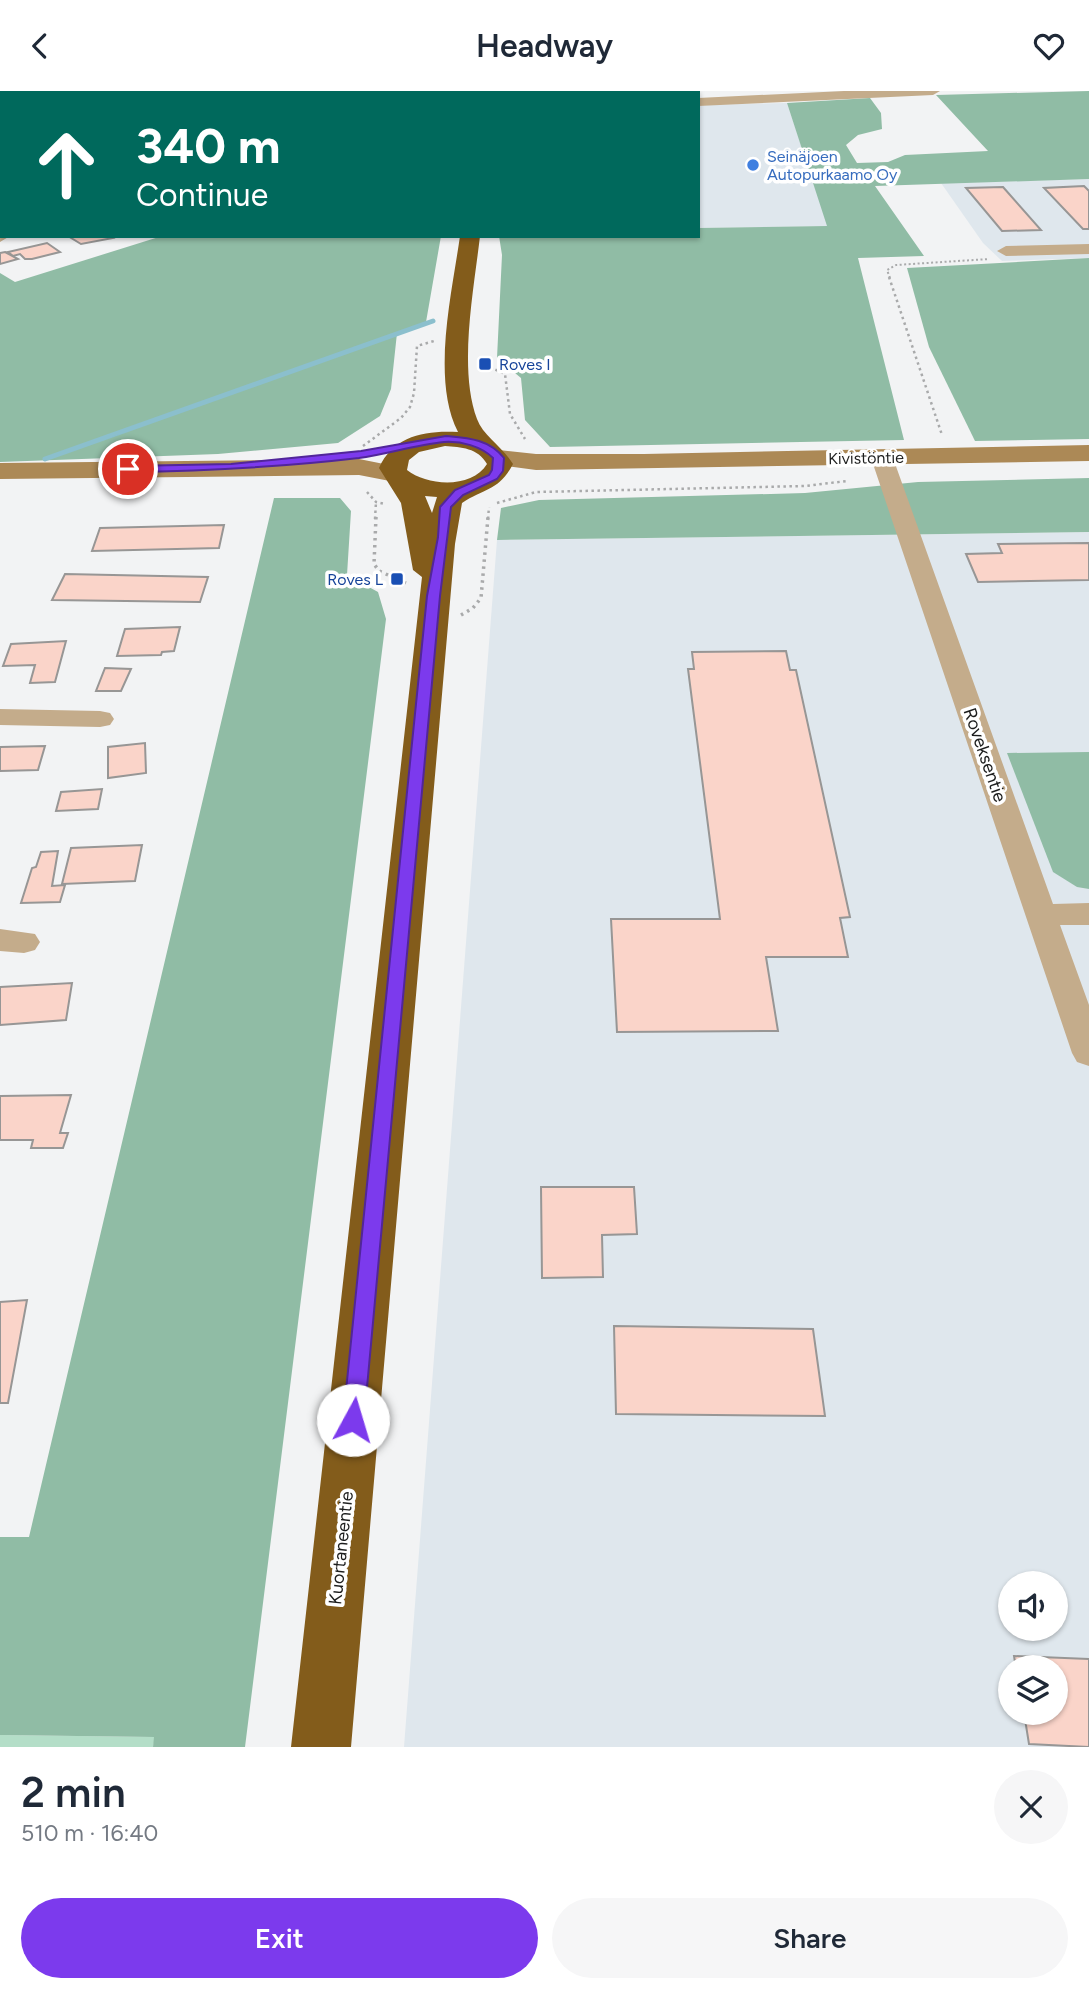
<!DOCTYPE html>
<meta charset="utf-8">
<style>
body{margin:0;font-family:Figtree,sans-serif;background:#f6f6f7;color:#1f2937;height:100vh;display:flex;flex-direction:column;font-size:26px;white-space:nowrap}
*{box-sizing:border-box;margin:0}
p{font-size:23px;color:#747a83}
.icon{flex:none;width:38px;height:38px;fill:none;stroke:currentColor;stroke-width:2;stroke-linecap:round;stroke-linejoin:round}
.map{position:relative;height:1656px;overflow:hidden}
.sheet{display:flex;flex-direction:column;background:#fff;flex:1}
.sheet>*{flex:none}
.top-card{position:absolute;left:0px;top:0px;width:700px;height:147px;box-shadow:0 2px 5px #0004;background:#00695c;color:#fff;overflow:hidden}
.fabs{position:absolute;left:998px;top:1480px;display:grid;gap:14px}
.fabs a{display:grid;place-items:center;width:70px;height:70px;border-radius:50%;background:#fff;box-shadow:0 2px 5px #0004;font-size:35px}
.pin{position:absolute;display:grid;place-items:center;width:60px;height:60px;color:#fff;margin:-30px;border:4px solid #fff;border-radius:50%;box-shadow:0 2px 7px #0007}
.me{position:absolute;width:77px;margin:-38px;rotate:6deg;stroke-linejoin:round;filter:drop-shadow(0 0 5px #0008)}
.turn{display:flex;align-items:center;gap:24px;height:147px;padding:0 21px;font-size:32px}
.turn .icon{width:91px;height:91px;stroke-width:2.5}
.turn b{display:block;font-size:49px;line-height:60px}
.round{display:grid;place-items:center;flex:none;width:74px;height:74px;border-radius:37px;background:#f6f6f7}
.headline{display:flex;align-items:center;justify-content:space-between;height:119px;padding:0 21px}
h1{font-size:42px;font-weight:600;line-height:52px}
.action{display:flex;gap:14px;margin-top:auto;padding:14px 21px}
.action a{flex:1;height:80px;border-radius:42px;background:#7c3aed;color:#fff;font-size:28px;font-weight:600;line-height:80px;text-align:center}
.action a+a{background:#f6f6f7;color:#1f2937}
header{display:flex;justify-content:space-between;align-items:center;height:91px;padding:0 21px;background:#fff;font-size:32px;font-weight:600}
.map>svg:first-child{display:block}
.built{fill:#dfe7ed;fill-rule:evenodd}
.green{fill:#b4dec8}
.forest{fill:#90bca5}
.lines{fill:none;stroke-linecap:round;stroke-linejoin:round}
.stream{stroke:#8bbfcd;stroke-width:5}
.building{fill:#fad4c9;stroke:#979695;stroke-width:2}
.path-far2{stroke:#a9aaab;stroke-width:2;stroke-dasharray:2 2.5;stroke-linecap:butt}
.path-far1{stroke:#a9aaab;stroke-width:2.5;stroke-dasharray:2.5 3.5;stroke-linecap:butt}
.path{stroke:#a9aaab;stroke-width:3.5;stroke-dasharray:2.5 4.5;stroke-linecap:butt}
.street{fill:#c4ac8b;fill-rule:evenodd}
.secondary{fill:#ac8956;fill-rule:evenodd}
.highway{fill:#835c1b;fill-rule:evenodd}
.route{fill:#7c3aed;stroke:#51269a;stroke-width:2}
.shop-dot{fill:#3f7fe0;stroke:#fff;stroke-width:2.5}
.transit-dot{fill:#1a4fb4;stroke:#fff;stroke-width:2.5}
.labels{text-anchor:middle;dominant-baseline:central;stroke-width:7;stroke-linejoin:round;paint-order:stroke}
.far-shop-label{font-size:16px;fill:#366cbe;stroke:#fff;text-anchor:start}
.far-transit-label{font-size:16px;fill:#164399;stroke:#fff;text-anchor:start}
.far-street-label{font-size:16px;fill:#1c1d1d;stroke:#fff}
.street-label{font-size:18px;fill:#1c1d1d;stroke:#fff}
</style>
<header><svg class="icon" aria-label="back" viewBox="0 0 24 24"><path d="M15 5l-7 7 7 7"/></svg>Headway<svg class="icon" aria-label="heart" viewBox="0 0 24 24"><path d="M12 20l-8-8c-3-5 5-10 8-4 3-6 11-1 8 4z"/></svg></header>
<div class="map">
<svg width="1089" height="1656" viewBox="0 0 1089 1656">
<rect width="100%" height="100%" fill="#f2f3f4"/>
<!-- built -->
<g class="built">
<path d="M787 12 828 135 698 137V14Z"/>
<path d="M1089 88V167L1002 170 983 152 941 92Z"/>
<path d="M1089 441V1656H404L497 449ZM1010 1493H1055V1538H1010ZM1010 1577H1055V1622H1010Z"/>
</g>
<!-- green -->
<path class="green" d="M0 1644 155 1646 153 1656H0Z"/>
<!-- forest -->
<g class="forest">
<path d="M1089 0V88L875 95 924 165 858 167 904 349 550 356 525 329 521 287 497 267 502 164 499 145H698V137L827 135 787 12 870 7 881 22 882 38 858 44 846 54 857 72 888 71 905 64 988 60 936 4Z"/>
<path d="M162 145H441L426 231 397 242 391 298 380 325 338 352 218 363 0 371V182L15 191Z"/>
<path d="M1089 167V348L975 350 929 256 907 177Z"/>
<path d="M1089 387V441L497 449 501 417 539 409 805 402 918 391Z"/>
<path d="M274 407H340L351 420 347 484 378 501 386 528 245 1656H153L154 1646 0 1644V1446H29Z"/>
<path d="M1089 661V798L1077 796 1053 781 1007 662Z"/>
</g>
<g class="lines">
<!-- stream -->
<path class="stream" d="M45 368 433 230"/>
</g>
<!-- building -->
<g class="building">
<path d="M1084 95 1089 100V138H1083L1044 97Z"/>
<path d="M1003 96 1041 139 1002 140 966 97Z"/>
<path d="M68 145H110L113 147 81 153Z"/>
<path d="M47 152 60 161 32 168H25L20 163 13 165 8 161Z"/>
<path d="M5 161 18 168 0 173V162Z"/>
<path d="M224 434 219 457 92 460 100 437Z"/>
<path d="M1089 452V489L978 491 966 463 1002 462 998 453Z"/>
<path d="M65 483 208 486 200 511 52 509Z"/>
<path d="M180 536 174 560 162 561 161 564 117 565 125 538Z"/>
<path d="M66 550 55 591 30 592 35 574 3 575 11 553Z"/>
<path d="M786 560 790 579H796L850 826 840 827 848 866H766L778 940 617 941 611 828H720L688 578H694L692 561Z"/>
<path d="M105 577 131 578 121 600H96Z"/>
<path d="M145 652 146 682 108 687V656Z"/>
<path d="M45 655 38 679 0 680V656Z"/>
<path d="M102 698 98 718 56 720 61 701Z"/>
<path d="M142 754 135 790 62 793 71 757Z"/>
<path d="M58 760 52 795 65 794 60 811 21 812 32 777 36 776 41 761Z"/>
<path d="M72 892 66 929 0 934V896Z"/>
<path d="M71 1004 60 1042H68L63 1057H31L33 1049H0V1005Z"/>
<path d="M541 1096H634L637 1143 602 1144 603 1186 542 1187Z"/>
<path d="M27 1209 8 1312H0V1211Z"/>
<path d="M614 1235 813 1238 825 1325 616 1323Z"/>
<path d="M1014 1565 1089 1568V1656L1029 1653 1024 1622H1055V1577H1016Z"/>
</g>
<g class="lines">
<!-- path-far2 -->
<g class="path-far2">
<path d="M170 2 183 0"/>
<path d="M291 2 293 0"/>
<path d="M890 187 887 179 896 174 989 168"/>
</g>
<!-- path-far1 -->
<g class="path-far1">
<path d="M889 186 942 344"/>
<path d="M479 271 505 283 510 323 525 348"/>
<path d="M363 355 401 327 410 316 414 302 417 255 434 250"/>
<path d="M367 401 376 411 385 413"/>
<path d="M497 412 536 401 805 395 847 390"/>
<path d="M375 428 376 411"/>
<path d="M488 428 489 416"/>
</g>
<!-- path -->
<g class="path">
<path d="M376 426 374 473 379 480 406 492"/>
<path d="M461 524 473 517 481 507 488 426"/>
</g>
<!-- street -->
<g class="street">
<path d="M844 0H940L933 4 698 15V7Z"/>
<path d="M0 140 2 145H10L0 151Z"/>
<path d="M1089 153V163L1006 165 997 160 1006 155Z"/>
<path d="M882 361 890 362 893 367 1053 813 1089 812V834H1060L1089 914V975L1077 971 1072 962 871 367 874 362Z"/>
<path d="M0 618 100 620 110 622 114 628 110 634 100 636 0 634Z"/>
<path d="M0 838 35 843 40 851 35 859 24 862 0 860Z"/>
</g>
<!-- secondary -->
<g class="secondary">
<path d="M1089 354V370L536 379 490 373 486 367 490 361 499 359 536 363H644Z"/>
<path d="M359 368 404 377 408 383 404 389 395 391 359 384 0 388V372Z"/>
</g>
<!-- highway -->
<g class="highway">
<rect x="474" y="0" width="16" height="2"/>
<path d="M460 145H480C474 198 458 277 477 328 483 345 502 355 513 373 499 400 485 397 462 412L455 453 351 1656H291L422 486 413 479 401 412 379 377C393 345 425 339 458 341 431 288 452 202 460 145ZM445 355C461 356 478 357 487 373 472 398 427 395 407 379L409 369 419 361ZM425 405 437 406 432 422Z"/>
</g>
</g>
<!-- route -->
<path class="route" d="M446 345C468 347 489 348 504 367L503 380 497 388 463 404 451 416 440 505 364 1329 361 1336 353 1339 346 1336 343 1329 427 505 438 446 440 416 455 399 489 384 492 379 493 367C481 355 461 350 444 351 415 354 387 363 359 367 282 376 206 380 128 381L123 378 128 375 231 373 361 360Z"/>
<!-- markers -->
<circle class="shop-dot" cx="753" cy="74" r="7"/>
<g class="transit-dot">
<rect x="478" y="266" width="14" height="14" rx="3.5"/>
<rect x="390" y="481" width="14" height="14" rx="3.5"/>
</g>
<g class="labels">
<!-- far-shop labels -->
<g class="far-shop-label">
<text x="767" y="65">Seinäjoen<tspan x="767" dy="18">Autopurkaamo Oy</tspan></text>
</g>
<!-- far-transit labels -->
<g class="far-transit-label">
<text x="499" y="273">Roves I</text>
<text x="383" y="488" text-anchor="end">Roves L</text>
</g>
<!-- far-street labels -->
<g class="far-street-label">
<text transform="translate(866 367) rotate(-1)">Kivistöntie</text>
</g>
<!-- street labels -->
<g class="street-label">
<text transform="translate(985 664) rotate(71)">Roveksentie</text>
<text transform="translate(341 1457) rotate(-84)">Kuortaneentie</text>
</g>
</g>
</svg>
<div class="fabs">
<a><svg class="icon" aria-label="sound" viewBox="0 0 24 24"><path d="M4 9h4l5-4v14l-5-4H4zM17 9q2 3 0 6"/></svg></a>
<a><svg class="icon" aria-label="layers" viewBox="0 0 24 24"><path d="M12 4l9 5-9 5-9-5zM3 14l9 5 9-5"/></svg></a>
</div>
<div class="pin" style="left:128px;top:378px;background:#d93025"><svg class="icon" aria-label="arrive" viewBox="0 0 24 24"><path d="M6 21V4h12l-3 4 3 4H6"/></svg></div>
<svg class="me" style="left:353px;top:1329px" viewBox="-20 -20 40 40"><circle r="19" fill="#fff"/><path d="M0-13L10 11 0 6-10 11z" fill="#7c3aed"/></svg>
<div class="top-card">
<div class="turn"><svg class="icon" aria-label="ahead" viewBox="0 0 24 24"><path d="M12 20V5M6 11l6-6 6 6"/></svg><div><b>340 m</b>Continue</div></div>
</div>
</div>
<section class="sheet">
<div class="headline"><div><h1>2 min</h1><p>510 m · 16:40</p></div><a class="round"><svg class="icon" aria-label="close" viewBox="0 0 24 24"><path d="M6 6l12 12M18 6L6 18"/></svg></a></div>
<div class="action"><a>Exit</a><a>Share</a></div>
</section>
